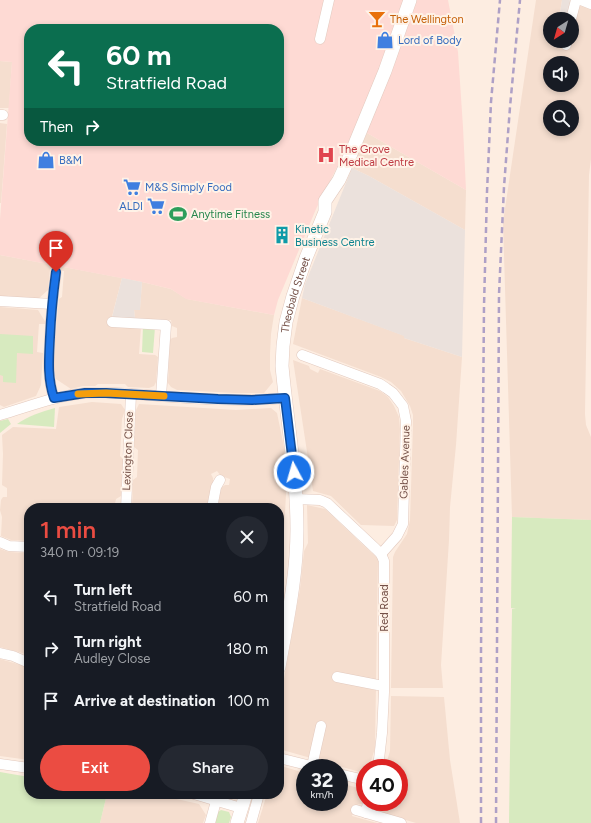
<!DOCTYPE html>
<meta charset="utf-8">
<style>
body{margin:0;font-family:Figtree,sans-serif;background:#242831;color:#f1f3f6;height:100vh;display:flex;flex-direction:column;font-size:15px;white-space:nowrap}
*{box-sizing:border-box;margin:0}
p{font-size:13px;color:#9ea1a6}
.icon{flex:none;width:22px;height:22px;fill:none;stroke:currentColor;stroke-width:2;stroke-linecap:round;stroke-linejoin:round}
.map{position:relative;flex:1;overflow:hidden}
.side{position:absolute;left:24px;top:503px;width:260px;height:296px;display:flex;flex-direction:column;background:#171b24;border-radius:16px;box-shadow:0 2px 6px #0003}
.side>*{flex:none}
.banner{position:absolute;left:24px;top:24px;width:260px;height:122px;border-radius:16px;box-shadow:0 2px 6px #0003;background:#0b6e4f;color:#fff;overflow:hidden}
.needle{width:26px;rotate:217deg}
.controls{position:absolute;left:543px;top:12px;display:grid;gap:8px}
.controls a{display:grid;place-items:center;width:36px;height:36px;border-radius:50%;background:#171b24;box-shadow:0 2px 6px #0003;font-size:20px}
.speed{position:absolute;left:296px;top:759px;display:flex;gap:8px;font-size:20px;font-weight:700;text-align:center}
.speed>*{display:grid;place-content:center;width:52px;height:52px;border-radius:50%;background:#171b24;box-shadow:0 2px 6px #0003;line-height:1}
.speed small{font-size:10px;font-weight:400}
.speed .limit{border:6px solid #d22;background:#fff;color:#111}
.pin{position:absolute;display:grid;place-items:center;width:34px;height:34px;color:#fff;margin:-41px -17px;border-radius:50% 50% 50% 0;rotate:-45deg;box-shadow:0 0 4px #0007}
.pin .icon{rotate:45deg}
.me{position:absolute;width:44px;margin:-22px;rotate:354deg;stroke-linejoin:round;filter:drop-shadow(0 0 3px #0008)}
.turn{display:flex;align-items:center;gap:14px;height:84px;padding:0 16px;font-size:18px}
.turn .icon{width:52px;height:52px;stroke-width:2.5}
.turn b{display:block;font-size:28px;line-height:34px}
.then{display:flex;align-items:center;height:38px;padding:0 16px;background:#0003;gap:8px;font-size:15px}
.round{display:grid;place-items:center;flex:none;width:42px;height:42px;border-radius:21px;background:#242831}
.head{display:flex;align-items:center;justify-content:space-between;height:68px;padding:0 16px}
h1{font-size:24px;font-weight:600;line-height:30px;color:#eb4c42}
.primary-button{display:flex;gap:8px;margin-top:auto;padding:8px 16px}
.primary-button a{flex:1;height:46px;border-radius:24px;background:#eb4c42;color:#fff;font-size:16px;font-weight:600;line-height:46px;text-align:center}
.primary-button a+a{background:#242831;color:#f1f3f6}
ul{padding:0;list-style:none}
li{display:flex;align-items:center;gap:12px;height:52px;padding:0 16px}
li div{flex:1}
li b{display:block;font-size:15px}
li em{font-style:normal}
.map>svg:first-child{display:block}
.residential{fill:#f5decf;fill-rule:evenodd}
.commercial{fill:#fedad4;fill-rule:evenodd}
.industrial{fill:#ebe1dc}
.green{fill:#d7eabf}
.lines{fill:none;stroke-linecap:round;stroke-linejoin:round}
.minor-casing{stroke:#e3cabf;stroke-width:11}
.tertiary-casing{stroke:#e3cabf;stroke-width:14}
.minor{stroke:#fff;stroke-width:10}
.tertiary{stroke:#fff;stroke-width:13}
.rail{stroke:#aea0c6;stroke-width:2.5;stroke-dasharray:6 4;stroke-linecap:butt}
.route-casing{stroke:#114b97;stroke-width:10}
.route{stroke:#1a73e8;stroke-width:7}
.slow{stroke:#f59e0b;stroke-width:7}
.labels{text-anchor:middle;dominant-baseline:central;stroke-width:4;stroke-linejoin:round;paint-order:stroke}
.food-label{font-size:11px;fill:#c56008;stroke:#fff2e7;text-anchor:start}
.shop-label{font-size:11px;fill:#366cbe;stroke:#fff2e7;text-anchor:start}
.health-label{font-size:11px;fill:#be3a42;stroke:#fff2e7;text-anchor:start}
.leisure-label{font-size:11px;fill:#27864d;stroke:#fff2e7;text-anchor:start}
.culture-label{font-size:11px;fill:#0d838f;stroke:#fff2e7;text-anchor:start}
.street-label{font-size:11px;fill:#745047;stroke:#fff2e7}
</style>
<div class="map">
<svg width="591" height="823" viewBox="0 0 591 823">
<rect width="100%" height="100%" fill="#fdede1"/>
<!-- residential -->
<g class="residential">
<path d="M536 0H562L559 19H550V41H556L555 48 572 41 575 13 580 5 591 9V159L589 175 585 414 586 425 591 437V520L512 517 503 222ZM550 63H572V85H550ZM550 107H572V129H550Z"/>
<path d="M0 61 12 62 9 108H0Z"/>
<path d="M0 123 7 124 1 203H0Z"/>
<path d="M367 133 466 190 465 230 369 176 352 168Z"/>
<path d="M0 255 122 278 110 324 141 327 139 354 155 355 158 357 156 382 154 386 149 388 128 387 125 384H98L95 386H83L71 389 56 379 53 369 54 352 59 299 62 297 64 271 50 269 48 290 38 299 0 296Z"/>
<path d="M142 282 171 289 187 299 274 315 271 334 270 354V370L273 382 264 393H234L177 390 171 387 168 383 170 340 172 338 177 337V328L172 326 171 320 135 319 134 309H140Z"/>
<path d="M302 298 405 336 404 338 462 357 456 445 450 507 449 540 441 665 443 688H391L393 557 395 552 407 534 410 520 413 425V415L410 406 401 391 391 382 381 377 293 344Z"/>
<path d="M0 307 38 310 46 323 45 324H39L37 352 43 353 41 385 36 396 4 407 0 405Z"/>
<path d="M293 360 309 366 310 369 318 373 320 369 380 391 388 397 394 406 399 417 400 429 397 520 394 526 361 525 331 496 313 491Z"/>
<path d="M92 402 121 404 125 410 122 419 120 456 123 459 121 496 116 499 114 508H29V541L11 540 1 536 2 517 0 510 1 500 3 497H7V488L2 485 3 454 2 435 13 427 56 429 59 407Z"/>
<path d="M139 404 236 410 271 408 277 413 284 447 286 494 282 570 279 578V508H217L221 488 225 485H229L230 479 221 476 217 471 211 474 213 478V484L207 508H132L133 480 137 477 138 450 134 447 136 410Z"/>
<path d="M307 505 325 509 378 559 375 748 369 768H365V769L360 772 279 749V707L300 589 304 551 308 543Z"/>
<path d="M0 549 9 552 29 553V656L22 653 0 647Z"/>
<path d="M0 659 21 665 29 669V760L0 756Z"/>
<path d="M391 696 444 697 450 760 460 823H416L375 811 373 807 375 802H399V768H385L390 751Z"/>
<path d="M279 766H281L305 773V802H339V783L363 789 364 793V800L362 804 355 805 352 816 377 823H258L267 794H279Z"/>
<path d="M107 794H146L172 798 199 804 206 815 203 823H100Z"/>
</g>
<!-- commercial -->
<path class="commercial" d="M0 0H448L458 52 463 127 466 190 367 133 355 131 316 209 278 300 274 315 186 299 171 289 142 282 0 255V219L12 62 0 61ZM29 29H279V141H29Z"/>
<!-- industrial -->
<g class="industrial">
<path d="M562 0H569L580 5 575 13 572 36V19H559Z"/>
<path d="M352 168 369 176 465 230 462 357 404 338V336L302 298 305 284Z"/>
<path d="M122 278 142 282 140 310H134L135 318 110 325Z"/>
</g>
<!-- green -->
<g class="green">
<path d="M143 326 155 327 153 353 142 352Z"/>
<path d="M0 334 33 336V354L17 353 16 383 3 382V376L0 375Z"/>
<path d="M55 408 54 427 17 424C28 416 41 412 55 408Z"/>
<path d="M8 419 11 424 0 433V421Z"/>
<path d="M512 517 591 520V823H509L512 609H516L511 608Z"/>
<path d="M0 772 29 777V794H107L100 823H0Z"/>
<path d="M221 810 229 812 231 817 229 823H212L215 814Z"/>
</g>
<g class="lines">
<!-- minor casing -->
<g class="minor-casing">
<g id="minor">
<path d="M581 0 591 4"/>
<path d="M571 19 576 0"/>
<path d="M320 39 329 0"/>
<path d="M566 45 567 41"/>
<path d="M0 115H3"/>
<path d="M0 301 52 304"/>
<path d="M112 322 166 325 161 396"/>
<path d="M302 355 380 384 386 388 393 393 403 406 406 421 403 524 397 536 381 554"/>
<path d="M54 398C47 377 49 358 50 337 51 315 53 294 56 272"/>
<path d="M0 415C28 407 55 396 85 393 109 391 134 394 158 396 200 399 243 402 285 398"/>
<path d="M296 499 320 500 327 503 376 549 381 554 384 561V692L382 733 378 768"/>
<path d="M126 508 131 394"/>
<path d="M212 508 216 487 220 480"/>
<path d="M0 542 9 546 29 547"/>
<path d="M0 653 13 656 29 663"/>
<path d="M337 677 383 686"/>
<path d="M279 758 319 768"/>
<path d="M0 764 29 768"/>
<path d="M312 766 321 726"/>
<path d="M339 774 365 780"/>
<path d="M194 794 241 808"/>
<path d="M356 810 401 823"/>
<path d="M366 813 368 802"/>
<path d="M210 823 218 794"/>
<path d="M251 823 259 794"/>
</g>
</g>
<!-- tertiary casing -->
<g class="tertiary-casing">
<g id="tertiary">
<path id="s1" d="M279 667C287 622 297 576 297 529 297 475 287 421 282 366L283 346 286 322 293 296 306 258 325 212V201L339 180 350 156 385 71 410 0"/>
<path d="M237 823 246 794"/>
</g>
</g>
<!-- minor -->
<use href="#minor" class="minor"/>
<!-- tertiary -->
<use href="#tertiary" class="tertiary"/>
<!-- rail -->
<g class="rail">
<path d="M481 823V652L484 306 487 192 491 102 500 0"/>
<path d="M496 823 499 294 504 187 510 107 520 0"/>
</g>
</g>
<g class="lines">
<!-- route casing -->
<g class="route-casing">
<path id="route" d="M56 272C53 294 51 315 50 337 49 358 47 377 54 398L85 393H106L218 399 252 400 285 398 294 472"/>
</g>
<!-- route -->
<use href="#route" class="route"/>
<!-- slow -->
<path class="slow" d="M78 394 106 393 164 396"/>
</g>
<!-- icons -->
<defs>
<g id="bar-bare" transform="scale(1.38)"><path d="M-6-5H6L.8 .8V4.5H3.5V6h-7V4.5H-.8V.8Z" fill="#e8710a" stroke="#fff2e7" stroke-width="2.5" paint-order="stroke"/></g>
<g id="shop-bare" transform="scale(1.38)"><path d="M-5-2.5h2.3a2.7 3.5 0 0 1 5.4 0H5L5.5 6h-11ZM-1.5-2.5h3a1.5 2.3 0 0 0-3 0Z" fill="#3f7fe0" stroke="#fff2e7" stroke-width="2.5" paint-order="stroke"/></g>
<g id="hospital-bare" transform="scale(1.38)"><path d="M-5-5h3v3.5h4V-5h3V5h-3V1.5h-4V5h-3Z" fill="#e0444e" stroke="#fff2e7" stroke-width="2.5" paint-order="stroke"/></g>
<g id="supermarket-bare" transform="scale(1.38)"><path d="M-6-5.5h2.5l.6 2H6L4.5 2H-2.5L-4.4-4H-6ZM-1.5 3.2a1.3 1.3 0 1 0 .1 0ZM3 3.2a1.3 1.3 0 1 0 .1 0Z" fill="#3f7fe0" stroke="#fff2e7" stroke-width="2.5" paint-order="stroke"/></g>
<g id="stadium-bare" transform="scale(1.38)"><path d="M0-5a6.5 5 0 1 0 0 10a6.5 5 0 1 0 0-10ZM-3.5-1.8h7v3.6h-7Z" fill="#2e9e5b" stroke="#fff2e7" stroke-width="2.5" paint-order="stroke"/></g>
<g id="building-bare" transform="scale(1.38)"><path d="M-4-6H4V6H1V3H-1V6H-4ZM-2.5-4.3h1.7v1.8h-1.7ZM.8-4.3h1.7v1.8H.8ZM-2.5-1h1.7V.8h-1.7ZM.8-1h1.7V.8H.8Z" fill="#0f9aa8" stroke="#fff2e7" stroke-width="2.5" paint-order="stroke"/></g>
</defs>
<g fill-rule="evenodd">
<use href="#bar-bare" x="377" y="19"/>
<use href="#shop-bare" x="385" y="40"/>
<use href="#hospital-bare" x="326" y="155"/>
<use href="#shop-bare" x="46" y="160"/>
<use href="#supermarket-bare" x="132" y="187"/>
<use href="#supermarket-bare" x="156" y="206"/>
<use href="#stadium-bare" x="178" y="214"/>
<use href="#building-bare" x="282" y="235"/>
</g>
<g class="labels">
<!-- food labels -->
<g class="food-label">
<text x="390" y="19">The Wellington</text>
</g>
<!-- shop labels -->
<g class="shop-label">
<text x="398" y="40">Lord of Body</text>
<text x="59" y="160">B&amp;M</text>
<text x="145" y="187">M&amp;S Simply Food</text>
<text x="143" y="206" text-anchor="end">ALDI</text>
</g>
<!-- health labels -->
<g class="health-label">
<text x="339" y="149">The Grove<tspan x="339" dy="13">Medical Centre</tspan></text>
</g>
<!-- leisure labels -->
<g class="leisure-label">
<text x="191" y="214">Anytime Fitness</text>
</g>
<!-- culture labels -->
<g class="culture-label">
<text x="295" y="229">Kinetic<tspan x="295" dy="13">Business Centre</tspan></text>
</g>
<!-- street labels -->
<g class="street-label">
<text stroke="none"><textPath href="#s1" startOffset="376">Theobald Street</textPath></text>
<text transform="translate(128 451) rotate(-88)">Lexington Close</text>
<text transform="translate(405 462) rotate(-88)">Gables Avenue</text>
<text transform="translate(384 608) rotate(-90)">Red Road</text>
</g>
</g>
</svg>
<div class="controls">
<a><svg class="needle" viewBox="-14 -14 28 28"><path d="M0-13l5 13h-10z" fill="#e53935"/><path d="M0 13l5-13h-10z" fill="#9ea1a6"/></svg></a>
<a><svg class="icon" aria-label="sound" viewBox="0 0 24 24"><path d="M4 9h4l5-4v14l-5-4H4zM17 9q2 3 0 6"/></svg></a>
<a><svg class="icon" aria-label="search" viewBox="0 0 24 24"><circle cx="10" cy="10" r="6"/><path d="M15 15l6 6"/></svg></a>
</div>
<div class="speed"><div>32<small>km/h</small></div><div class="limit">40</div></div>
<div class="pin" style="left:56px;top:272px;background:#d93025"><svg class="icon" aria-label="arrive" viewBox="0 0 24 24"><path d="M6 21V4h12l-3 4 3 4H6"/></svg></div>
<svg class="me" style="left:294px;top:472px" viewBox="-20 -20 40 40"><circle r="17" fill="#1a73e8" stroke="#fff" stroke-width="3"/><path d="M0-11L8 9 0 5-8 9z" fill="#fff"/></svg>
<div class="banner">
<div class="turn"><svg class="icon" aria-label="left" viewBox="0 0 24 24"><path d="M17 20v-9H6M10 6l-5 5 5 5"/></svg><div><b>60 m</b>Stratfield Road</div></div>
<div class="then">Then<svg class="icon" aria-label="right" viewBox="0 0 24 24"><path d="M7 20v-9h11M14 6l5 5-5 5"/></svg></div>
</div>
<section class="side">
<div class="head"><div><h1>1 min</h1><p>340 m · 09:19</p></div><a class="round"><svg class="icon" aria-label="close" viewBox="0 0 24 24"><path d="M6 6l12 12M18 6L6 18"/></svg></a></div>
<ul>
<li><svg class="icon" aria-label="left" viewBox="0 0 24 24"><path d="M17 20v-9H6M10 6l-5 5 5 5"/></svg><div><b>Turn left</b><p>Stratfield Road</p></div><em>60 m</em></li>
<li><svg class="icon" aria-label="right" viewBox="0 0 24 24"><path d="M7 20v-9h11M14 6l5 5-5 5"/></svg><div><b>Turn right</b><p>Audley Close</p></div><em>180 m</em></li>
<li><svg class="icon" aria-label="arrive" viewBox="0 0 24 24"><path d="M6 21V4h12l-3 4 3 4H6"/></svg><div><b>Arrive at destination</b></div><em>100 m</em></li>
</ul>
<div class="primary-button"><a>Exit</a><a>Share</a></div>
</section>
</div>
